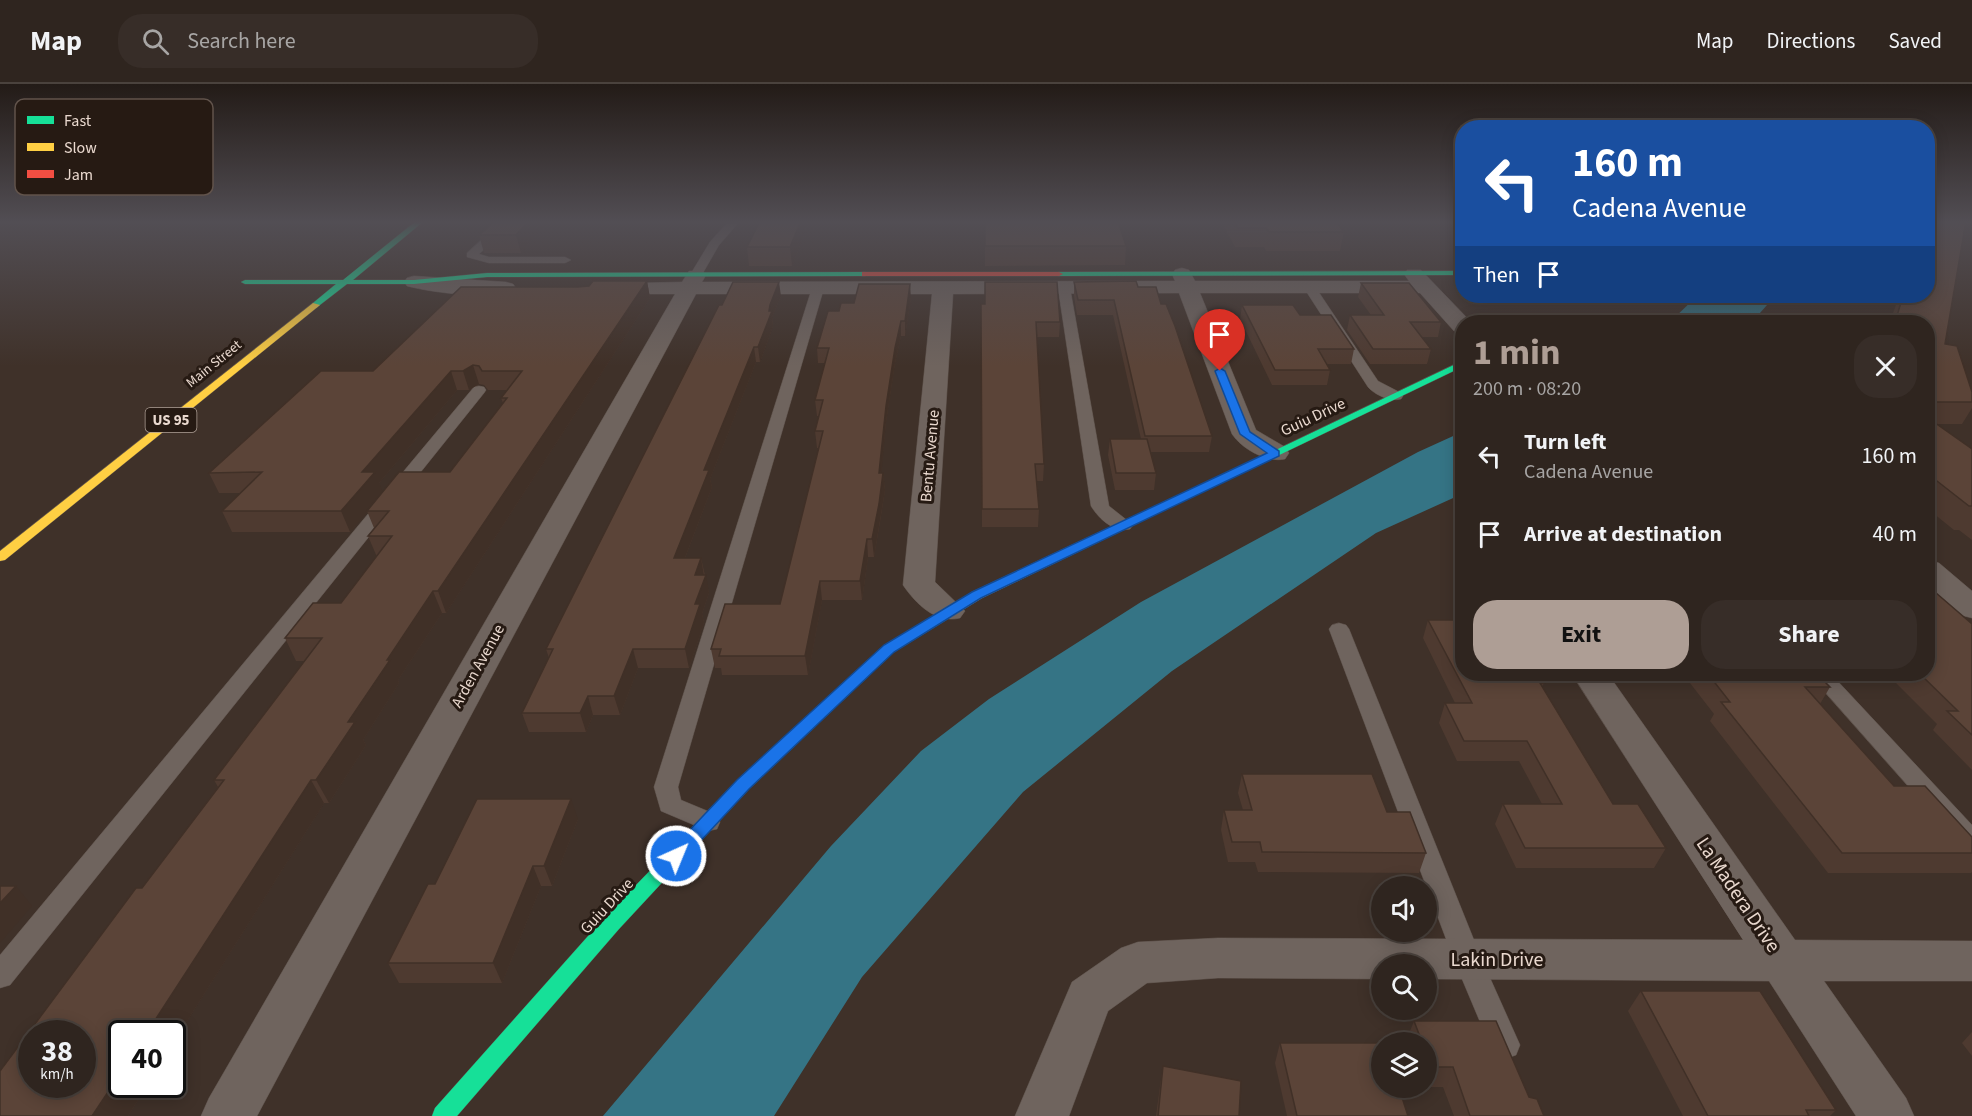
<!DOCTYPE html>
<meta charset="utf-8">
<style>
body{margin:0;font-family:"Source Sans 3",sans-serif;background:#372d28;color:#f1f3f6;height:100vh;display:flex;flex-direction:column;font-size:22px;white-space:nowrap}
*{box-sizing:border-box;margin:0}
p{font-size:20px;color:#a7a5a4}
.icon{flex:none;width:33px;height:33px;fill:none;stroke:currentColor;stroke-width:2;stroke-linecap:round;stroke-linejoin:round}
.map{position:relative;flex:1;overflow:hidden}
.side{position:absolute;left:1455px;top:231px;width:480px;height:366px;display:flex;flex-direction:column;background:#2f251f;border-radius:24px;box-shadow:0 3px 15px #0003,0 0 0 2px #4a423d}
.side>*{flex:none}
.hud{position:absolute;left:1455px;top:36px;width:480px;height:183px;border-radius:24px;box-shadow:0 3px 15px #0003,0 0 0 2px #4a423d;background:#1a4fa0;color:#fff;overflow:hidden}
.tools{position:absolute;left:1371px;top:792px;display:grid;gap:12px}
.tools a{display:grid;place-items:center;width:66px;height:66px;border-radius:50%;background:#2f251f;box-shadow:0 3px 15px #0003,0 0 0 2px #4a423d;font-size:30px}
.speed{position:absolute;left:18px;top:936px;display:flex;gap:12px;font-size:30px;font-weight:700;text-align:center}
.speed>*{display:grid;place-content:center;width:78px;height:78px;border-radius:50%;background:#2f251f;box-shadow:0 3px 15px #0003,0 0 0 2px #4a423d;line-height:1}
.speed small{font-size:15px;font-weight:400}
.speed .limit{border:3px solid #111;border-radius:9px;background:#fff;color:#111}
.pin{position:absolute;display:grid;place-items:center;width:51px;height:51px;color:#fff;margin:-62px -26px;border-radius:50% 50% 50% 0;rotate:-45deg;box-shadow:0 0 6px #0007}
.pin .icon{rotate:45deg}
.me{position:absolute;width:66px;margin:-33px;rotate:44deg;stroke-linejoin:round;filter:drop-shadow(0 0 4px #0008)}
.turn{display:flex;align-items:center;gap:21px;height:126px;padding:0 18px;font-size:27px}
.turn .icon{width:78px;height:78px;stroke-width:2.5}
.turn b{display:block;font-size:42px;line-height:51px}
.then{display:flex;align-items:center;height:57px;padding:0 18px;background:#0003;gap:12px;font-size:22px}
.round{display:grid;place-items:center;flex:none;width:63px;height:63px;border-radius:24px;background:#372d28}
.summary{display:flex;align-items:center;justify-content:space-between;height:102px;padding:0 18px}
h1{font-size:36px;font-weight:700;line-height:45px;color:#ae9e95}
.primary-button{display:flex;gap:12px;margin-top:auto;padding:12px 18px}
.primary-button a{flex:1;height:69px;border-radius:24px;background:#ae9e95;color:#111;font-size:24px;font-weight:700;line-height:69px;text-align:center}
.primary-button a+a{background:#372d28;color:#f1f3f6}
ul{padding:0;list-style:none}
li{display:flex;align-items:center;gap:18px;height:78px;padding:0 18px}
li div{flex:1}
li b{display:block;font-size:22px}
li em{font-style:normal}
header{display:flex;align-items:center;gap:36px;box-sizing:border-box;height:84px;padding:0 30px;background:#2f251f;border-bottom:2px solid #4a423d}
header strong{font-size:28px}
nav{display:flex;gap:33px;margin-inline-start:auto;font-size:21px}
.search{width:420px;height:54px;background:#372d28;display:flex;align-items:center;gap:15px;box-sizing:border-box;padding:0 21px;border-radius:24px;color:#a7a5a4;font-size:22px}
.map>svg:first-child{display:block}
.water{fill:#357485}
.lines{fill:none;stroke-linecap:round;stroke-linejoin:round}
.lane-casing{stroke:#5b4f48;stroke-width:1}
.street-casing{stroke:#5b4f48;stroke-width:1}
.fast-casing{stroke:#5b4f48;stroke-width:1}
.slow-casing{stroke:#5b4f48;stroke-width:1}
.jam-casing{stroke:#5b4f48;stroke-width:1}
.lane{fill:#6f645e;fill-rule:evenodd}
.street{fill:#6f645e;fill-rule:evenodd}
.fast{fill:#16e098;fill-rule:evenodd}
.slow{fill:#ffcf43;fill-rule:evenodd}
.jam{fill:#f24e42;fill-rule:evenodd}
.wall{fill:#4e3a30;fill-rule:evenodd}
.shaded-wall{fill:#403027}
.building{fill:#5b4438;stroke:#403027;stroke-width:1.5;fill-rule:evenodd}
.route{fill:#1a73e8;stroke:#114b97;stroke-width:1.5}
.labels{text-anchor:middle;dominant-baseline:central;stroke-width:6;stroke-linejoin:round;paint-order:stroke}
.far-street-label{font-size:14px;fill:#ead9cf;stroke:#261a13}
.shield{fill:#261a13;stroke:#afa097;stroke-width:1.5}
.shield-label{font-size:15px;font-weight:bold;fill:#ead9cf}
.street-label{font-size:16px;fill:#ead9cf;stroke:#261a13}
.near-street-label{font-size:20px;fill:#ead9cf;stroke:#261a13}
.key{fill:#261a13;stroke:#61534b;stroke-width:1.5}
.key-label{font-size:16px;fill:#ead9cf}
</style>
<header>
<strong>Map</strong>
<div class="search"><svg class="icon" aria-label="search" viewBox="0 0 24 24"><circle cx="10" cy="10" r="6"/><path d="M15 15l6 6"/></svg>Search here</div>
<nav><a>Map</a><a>Directions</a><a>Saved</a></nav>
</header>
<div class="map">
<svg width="1972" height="1032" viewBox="0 0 1972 1032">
<rect width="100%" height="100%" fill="#3f3129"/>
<!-- water -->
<g class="water">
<path d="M1697 212H1771L1767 221 1752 238H1670Z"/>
<path d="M1462 348V410L1376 449 1172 587 1023 708 862 893 774 1032H603L831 762 921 667 989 615 1141 518 1418 368Z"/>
</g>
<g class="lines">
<!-- lane casing -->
<g class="lane-casing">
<g id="lane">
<path d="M502 137H516L479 170 489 173H565L571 176 565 179H489L467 173V169Z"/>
<path d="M729 137H740L719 161 700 194H692L690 191 710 158Z"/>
<path d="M818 200 824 204 678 703 681 716 717 731 720 738 717 745 708 747 661 727 654 703 812 204Z"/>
<path d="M1064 200 1070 204 1109 422 1133 441 1130 445C1114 449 1099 435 1091 422L1058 204Z"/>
<path d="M1310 200 1314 201 1378 297 1401 309 1403 312 1401 315C1390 318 1375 311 1368 303L1304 204Z"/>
<path d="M479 302 484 303 486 306 484 309 10 901 0 904V871L474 303Z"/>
<path d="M1339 539 1346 541 1349 545 1482 876 1520 961 1516 971 1505 975 1494 971 1454 876 1329 545 1332 541Z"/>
<path d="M1809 590H1831L1972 741V767L1963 764Z"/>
</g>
</g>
<!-- street casing -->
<g class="street-casing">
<g id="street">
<path d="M1182 184 1189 186 1195 197H1409L1404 190 1407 186H1421L1471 238H1462V249L1454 247 1420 209H1200L1256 346 1285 363 1289 369 1285 375C1267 379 1242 365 1232 350L1179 209 953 210 935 498 965 527 960 534C936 540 916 520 903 501L932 210H696L257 1032H201L209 1014 675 210H603L596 208 593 204 596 200 682 198 689 187H703L706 191 702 198 1175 197 1172 190 1175 186Z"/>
<path d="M414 192 506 198 513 200 516 204 513 208C486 215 434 209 407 202L404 198 407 194Z"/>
<path d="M1928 476 1939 479 1972 507V534L1960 531 1928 502Z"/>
<path d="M1572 590H1608L1795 856 1972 857V897H1824L1906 1014 1914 1032H1856L1769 897 1426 895V880H1382V895L1218 894 1147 899 1108 927 1069 1032H1015L1072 898 1121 864 1138 858 1218 854 1743 856Z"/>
</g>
</g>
<!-- fast casing -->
<g class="fast-casing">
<g id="fast">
<path d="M416 137H424L353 196H414L487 189 865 188 869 190 865 192 487 193 414 200H347L316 224 312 221 313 219 336 200H245L241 198 245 196H343Z"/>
<path d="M1462 187V191L1059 192 1055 190 1059 188Z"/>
<path d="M1462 277V283L1194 412H1186L1184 410Z"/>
<path d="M946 526 951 527 953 530 951 533 894 568 749 705 619 845 457 1032H432L435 1024 605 833 737 697 884 562Z"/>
</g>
</g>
<!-- slow casing -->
<g class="slow-casing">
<g id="slow">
<path d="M313 219 320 221 5 476 0 477V467Z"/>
<path d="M1190 406 1196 410 1194 412 982 514 951 533H941L939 530 972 508Z"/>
</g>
</g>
<!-- jam casing -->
<g class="jam-casing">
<path id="jam" d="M862 188H1059L1063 190 1059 192H862Z"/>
</g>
<!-- lane -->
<use href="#lane" class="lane"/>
<!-- street -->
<use href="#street" class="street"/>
<!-- fast -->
<use href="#fast" class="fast"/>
<!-- slow -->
<use href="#slow" class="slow"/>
<!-- jam -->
<use href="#jam" class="jam"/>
</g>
<!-- wall -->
<g class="wall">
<path d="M547 137 521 169H484L479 151Z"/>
<path d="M985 137 1126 162 1125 181 985 182Z"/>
<path d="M1221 137H1335L1344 148 1340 167H1266L1264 163H1235Z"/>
<path d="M805 149 792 182H749L747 163Z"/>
<path d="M647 197 650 214 446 529H442L398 596 399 599 363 656 366 661 329 719H324L172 961V950L122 1000H148L128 1032H0L142 804 218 703 214 696 305 577H296L285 554 341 519 377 473 368 452 374 444 367 427 350 448H232L222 427 240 409H219L209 389 373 287ZM479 300 484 301 488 306H508L501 314 503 319 450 388 382 409 379 399 457 306H469Z"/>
<path d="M1074 198 1138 203 1161 220 1212 352 1209 368H1151L1156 389 1154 406H1115L1108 371 1110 355H1141L1113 231H1077L1074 212Z"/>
<path d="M1361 199 1441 238 1438 253H1422L1431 265 1427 280H1370L1347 246 1350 231H1371L1358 213Z"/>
<path d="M781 212 772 233 773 242 760 278H756L710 395 712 403 685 474H701L709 509 702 530 704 538 689 584H638L620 631H593L586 648H529L522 629 549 574 546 565Z"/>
<path d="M1899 212H1928L1945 260 1972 308V324L1962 340H1935L1972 365V456L1959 446H1954L1928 425V238H1890Z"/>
<path d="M911 214 905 252H901L895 279 886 338 881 389H883L885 406 880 438 874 473H868L862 516H822L808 591H722L721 584H715L711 565 780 520 819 364H817L815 347 819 332H817L815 316 825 279H818L817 264 839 227 854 219Z"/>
<path d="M1242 221 1300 231 1354 265 1351 280H1327L1330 286 1327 301H1272L1240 235Z"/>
<path d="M981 235 1060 238 1059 253H1037L1044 380 1043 397H1037L1039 425 1038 443H982Z"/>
<path d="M1428 536 1544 599 1542 603 1613 720 1666 764 1654 784H1516L1495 740 1503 720H1542L1519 677H1457L1439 639 1445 619H1455L1423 554Z"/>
<path d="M1972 540V686L1933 646 1937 640 1887 590H1928Z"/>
<path d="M1683 590H1817L1830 603 1820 620 1894 702 1972 753V788L1971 789H1828L1710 637 1714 630Z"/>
<path d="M1242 690 1387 728 1426 769 1419 789 1258 788 1255 778H1228L1221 746 1224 726H1243L1238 709Z"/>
<path d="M578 735 552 802H541L502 899H399L388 879Z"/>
<path d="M1641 907 1836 1026 1830 1032H1683L1628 927Z"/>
<path d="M1414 937 1544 1032H1454L1443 1003H1426V958H1407L1406 957Z"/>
<path d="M1972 948V972L1962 959Z"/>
<path d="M1280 959 1408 1032H1287L1275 979Z"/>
<path d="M1163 982 1239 1032H1156L1160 1002Z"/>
</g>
<!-- shaded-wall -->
<g class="shaded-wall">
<path d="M529 137H547L521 169 516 151Z"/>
<path d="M801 137H804L805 149 792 182 790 163Z"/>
<path d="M647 197 650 214 446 529 438 507Z"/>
<path d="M779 198 781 212 772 233 773 242 760 278 758 263 769 227 770 221Z"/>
<path d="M910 200 911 214 905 252V237Z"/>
<path d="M901 237V252L895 279 886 338 880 406 879 389 886 322 895 264Z"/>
<path d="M754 263 756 278 710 395 712 403 678 492 674 474 704 386Z"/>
<path d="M473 281 479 300 469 306 463 287Z"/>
<path d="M451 287 457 306 379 399 383 409 350 448 341 427 362 388Z"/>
<path d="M883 389 885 406 874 473 872 455Z"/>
<path d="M867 455 868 473 862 516 860 497Z"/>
<path d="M701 474 704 492 695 491Z"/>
<path d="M706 491 709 509 702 530 704 538 689 584 685 565 695 520Z"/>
<path d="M820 497 822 516 808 591 805 572Z"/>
<path d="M433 507 442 529 398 596 399 599 363 656 366 661 329 719 316 696 348 638 387 576Z"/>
<path d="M633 565 638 584 620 631 614 612Z"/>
<path d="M588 612 593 631 586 648 580 629Z"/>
<path d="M311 696 324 719 172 961V950H146Z"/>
<path d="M571 715 578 735 552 802 544 782Z"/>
<path d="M533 782 541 802 502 899 493 879Z"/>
<path d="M16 802 32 822 0 859V819Z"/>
<path d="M122 987V1000H148L128 1032H92Z"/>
</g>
<!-- building -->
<g class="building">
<path d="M495 137H529L516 151H479Z"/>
<path d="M760 137H801L790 163H747Z"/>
<path d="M985 137H1118L1126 162H985Z"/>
<path d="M1234 137H1335L1344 148H1269L1266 144H1238Z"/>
<path d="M1928 137H1966L1945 260 1957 262 1972 308V318H1928V238H1895L1903 212H1928Z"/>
<path d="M593 197H647L438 507H433L387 576H390L348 638H355L316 696H311L146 950H122V987L92 1032H0V987L136 804H142L224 696H214L322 554H285L313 519H341L392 452H368L389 427H367L399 388H450L507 314H501L522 287H482L479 282 473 281 463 287H451L362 388H375L341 427H222L262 388 209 389 321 287H373L461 203H577L589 202ZM32 950H82V1000H32Z"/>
<path d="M1136 197 1138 203H1156L1161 220H1166L1175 242 1212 352H1145L1114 216H1078L1074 198Z"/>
<path d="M733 198H779L770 221 769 227H772L758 263H754L704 386H709L674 474H701L695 491H706L695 520H700L685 565H633L614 612H588L580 629H522L553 565H546L719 221H722Z"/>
<path d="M985 198H1057L1060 238H1036L1044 380H1035L1039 425H982L981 220H985Z"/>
<path d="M1361 199H1409L1441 238H1410L1431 265H1373L1350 231H1384Z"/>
<path d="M859 200H910L905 237H901L895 264 886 322 879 389H883L879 420 872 455H867L860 497H820L805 572H719L721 565H711L725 520H780L823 347H815L823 316H815L829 264H817L828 227H839L841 219H854Z"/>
<path d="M1242 221H1293L1300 231H1331L1354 265H1318L1330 286H1275Z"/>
<path d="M1928 334 1972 365V422H1969L1928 390Z"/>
<path d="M1110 355H1147L1156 389H1116Z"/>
<path d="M1928 502 1972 540V651L1947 627H1958L1920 590H1928Z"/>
<path d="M1428 536H1462V590H1538L1544 599H1540L1613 720H1638L1666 764H1525L1503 720H1562L1527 657H1464L1445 619H1472Z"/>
<path d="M1708 590H1817L1830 603H1805L1894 702H1925L1972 753V769H1842L1721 618H1730Z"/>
<path d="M1242 690H1372L1387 728H1410L1426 769 1262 768 1260 758H1232L1224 726H1252Z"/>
<path d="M477 715H571L544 782H533L493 879H388L428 800H435Z"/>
<path d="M0 802H16L0 819Z"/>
<path d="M1641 907H1760L1836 1026H1806L1809 1032H1708Z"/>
<path d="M1414 937H1496L1529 1013 1537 1015 1544 1032H1470L1453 983H1430L1426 972V958H1422Z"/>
<path d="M1280 959H1382V1004H1399L1408 1032H1297Z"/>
<path d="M1163 982 1241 997 1239 1032H1158Z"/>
</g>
<!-- sky -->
<linearGradient id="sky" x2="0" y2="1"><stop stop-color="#231b17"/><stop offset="0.49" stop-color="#524e54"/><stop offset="1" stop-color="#524e54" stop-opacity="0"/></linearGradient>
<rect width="1972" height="282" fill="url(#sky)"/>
<!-- route -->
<path class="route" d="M1220 284 1225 287 1250 348 1279 367V372L981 514 894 568 749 705 682 777H670L667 772 670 767 737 696 884 561 972 508 1267 369 1240 350 1215 287Z"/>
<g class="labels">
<!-- far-street labels -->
<g class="far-street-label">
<text transform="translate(214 280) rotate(-39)">Main Street</text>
</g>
<!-- shield labels -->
<rect class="shield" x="145.5" y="324" width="51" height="24" rx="4.5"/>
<g class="shield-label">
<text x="171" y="336">US 95</text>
</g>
<!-- street labels -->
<g class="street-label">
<text transform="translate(1313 333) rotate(-25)">Guiu Drive</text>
<text transform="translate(930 372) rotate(-85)">Bentu Avenue</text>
<text transform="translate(478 582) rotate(-61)">Arden Avenue</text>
<text transform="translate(607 822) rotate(-47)">Guiu Drive</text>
</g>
<!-- near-street labels -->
<g class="near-street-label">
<text transform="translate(1738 811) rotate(56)">La Madera Drive</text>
<text x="1497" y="876">Lakin Drive</text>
</g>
</g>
<!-- legend -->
<rect x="15" y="15" width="198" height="96" rx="9" class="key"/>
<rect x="27" y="32" width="27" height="8" fill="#16e098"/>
<rect x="27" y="59" width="27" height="8" fill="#ffcf43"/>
<rect x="27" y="86" width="27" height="8" fill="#f24e42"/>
<g class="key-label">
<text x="64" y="42">Fast</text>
<text x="64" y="69">Slow</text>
<text x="64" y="96">Jam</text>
</g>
</svg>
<div class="tools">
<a><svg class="icon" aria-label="sound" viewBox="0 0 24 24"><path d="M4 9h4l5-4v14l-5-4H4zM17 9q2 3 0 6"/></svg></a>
<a><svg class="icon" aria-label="search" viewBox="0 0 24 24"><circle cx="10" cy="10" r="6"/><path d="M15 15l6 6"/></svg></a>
<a><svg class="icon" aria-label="layers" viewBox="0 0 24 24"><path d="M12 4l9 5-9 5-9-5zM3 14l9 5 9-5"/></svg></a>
</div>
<div class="speed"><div>38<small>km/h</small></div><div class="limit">40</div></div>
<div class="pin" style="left:1220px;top:287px;background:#d93025"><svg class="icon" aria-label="arrive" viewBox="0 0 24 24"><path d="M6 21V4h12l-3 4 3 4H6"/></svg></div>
<svg class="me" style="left:676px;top:772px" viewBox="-20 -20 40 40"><circle r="17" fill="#1a73e8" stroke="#fff" stroke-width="3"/><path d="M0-11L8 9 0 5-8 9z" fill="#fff"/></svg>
<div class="hud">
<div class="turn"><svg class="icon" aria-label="left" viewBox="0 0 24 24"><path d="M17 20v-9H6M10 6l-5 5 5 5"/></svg><div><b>160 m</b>Cadena Avenue</div></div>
<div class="then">Then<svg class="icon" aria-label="arrive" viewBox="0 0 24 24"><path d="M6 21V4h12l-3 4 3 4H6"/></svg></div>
</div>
<section class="side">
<div class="summary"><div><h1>1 min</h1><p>200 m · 08:20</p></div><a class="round"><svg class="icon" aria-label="close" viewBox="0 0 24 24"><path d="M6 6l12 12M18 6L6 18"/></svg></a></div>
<ul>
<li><svg class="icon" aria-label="left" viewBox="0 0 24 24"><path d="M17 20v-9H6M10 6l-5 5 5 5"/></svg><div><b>Turn left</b><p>Cadena Avenue</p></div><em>160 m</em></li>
<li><svg class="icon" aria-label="arrive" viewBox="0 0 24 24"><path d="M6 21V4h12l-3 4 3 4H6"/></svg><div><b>Arrive at destination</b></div><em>40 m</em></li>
</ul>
<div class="primary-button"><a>Exit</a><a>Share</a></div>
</section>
</div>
